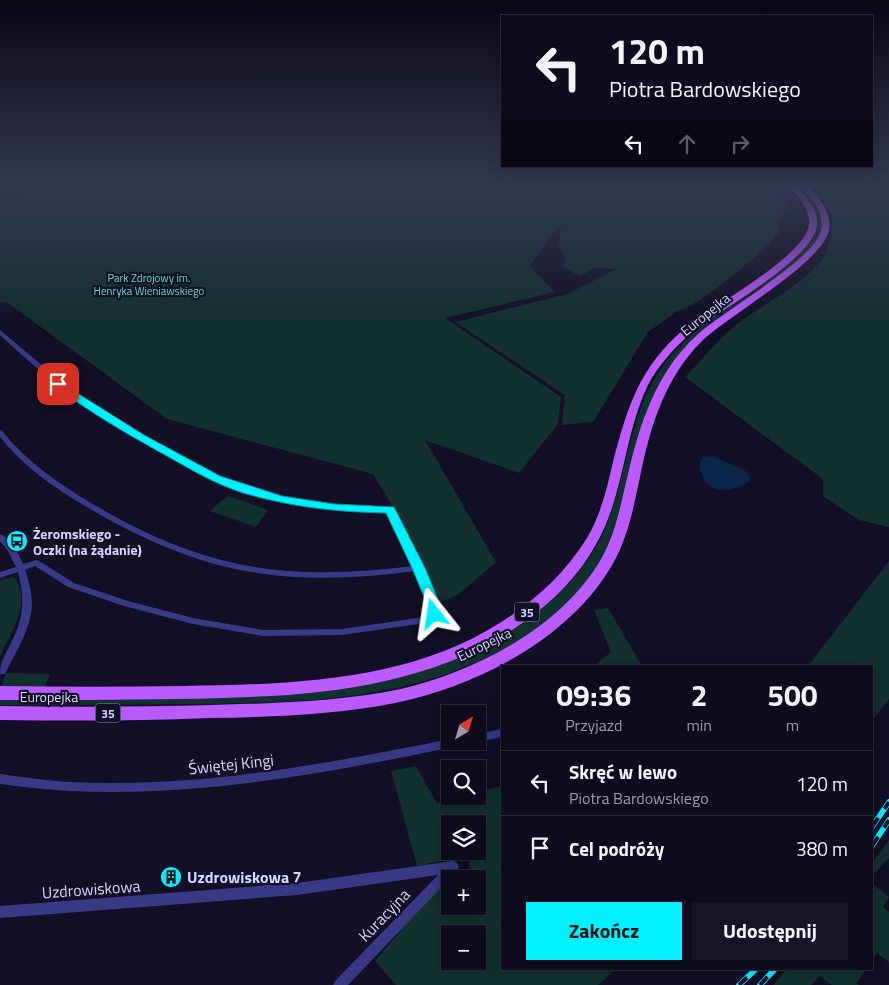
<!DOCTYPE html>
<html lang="pl">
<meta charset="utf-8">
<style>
body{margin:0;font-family:"Titillium Web",sans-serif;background:#171425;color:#f1f3f6;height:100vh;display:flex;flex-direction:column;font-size:19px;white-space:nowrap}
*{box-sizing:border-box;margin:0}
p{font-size:16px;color:#9b9ba3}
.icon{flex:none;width:28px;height:28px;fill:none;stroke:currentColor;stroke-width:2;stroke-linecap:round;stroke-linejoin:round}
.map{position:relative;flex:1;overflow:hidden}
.panel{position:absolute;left:501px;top:665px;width:372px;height:305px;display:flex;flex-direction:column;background:#0e0b1c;border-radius:0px;box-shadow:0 2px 12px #0003,0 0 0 1px #2e2b3b}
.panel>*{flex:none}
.banner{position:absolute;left:501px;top:15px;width:372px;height:152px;border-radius:0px;box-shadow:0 2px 12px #0003,0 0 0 1px #2e2b3b;background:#0e0b1c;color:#f1f3f6;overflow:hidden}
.needle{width:32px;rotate:38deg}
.fabs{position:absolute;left:441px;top:705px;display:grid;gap:10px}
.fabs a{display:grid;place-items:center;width:45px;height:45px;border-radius:0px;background:#0e0b1c;box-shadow:0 2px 12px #0003,0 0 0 1px #2e2b3b;font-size:25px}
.pin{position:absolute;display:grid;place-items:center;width:42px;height:42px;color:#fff;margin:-21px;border-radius:10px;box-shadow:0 2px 8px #0006}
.me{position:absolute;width:55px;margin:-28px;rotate:345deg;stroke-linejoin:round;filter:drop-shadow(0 0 4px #0008)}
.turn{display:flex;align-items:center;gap:18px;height:105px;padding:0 25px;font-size:22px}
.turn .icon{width:65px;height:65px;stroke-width:2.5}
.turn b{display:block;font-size:35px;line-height:42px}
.lanes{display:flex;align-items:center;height:48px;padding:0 25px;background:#0003;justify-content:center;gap:25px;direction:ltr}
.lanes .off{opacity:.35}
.eta{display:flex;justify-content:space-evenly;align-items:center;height:85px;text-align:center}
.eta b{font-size:30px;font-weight:700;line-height:35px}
.action{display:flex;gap:10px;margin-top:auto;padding:10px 25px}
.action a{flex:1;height:58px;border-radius:0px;background:#00f0ff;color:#111;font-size:20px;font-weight:700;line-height:58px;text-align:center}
.action a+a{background:#171425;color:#f1f3f6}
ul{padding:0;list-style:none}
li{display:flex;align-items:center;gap:15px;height:65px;padding:0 25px;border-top:1px solid #2e2b3b}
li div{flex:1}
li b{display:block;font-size:19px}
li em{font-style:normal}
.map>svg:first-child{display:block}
.green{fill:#12302e;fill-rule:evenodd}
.water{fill:#0b2449}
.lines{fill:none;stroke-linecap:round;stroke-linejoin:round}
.minor{fill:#393986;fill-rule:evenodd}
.primary{fill:#bb5bff;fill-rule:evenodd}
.rail-casing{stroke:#00f0ff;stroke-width:5.5}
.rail{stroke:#120f26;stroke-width:4;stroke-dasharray:11;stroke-linecap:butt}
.route{fill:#00f0ff;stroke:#009ca6}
.labels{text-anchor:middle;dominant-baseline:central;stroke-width:4.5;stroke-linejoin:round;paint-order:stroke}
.far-park-label{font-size:11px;fill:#5ee1bb;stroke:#120f26}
.shield{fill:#120f26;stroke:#9c99be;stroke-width:1}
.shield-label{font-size:12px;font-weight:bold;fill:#d7d4ff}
.street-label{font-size:14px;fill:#d7d4ff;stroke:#120f26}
.poi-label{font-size:14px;font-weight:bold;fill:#d7d4ff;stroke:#120f26;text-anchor:start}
.near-street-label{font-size:16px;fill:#d7d4ff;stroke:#120f26}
.near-poi-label{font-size:16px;font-weight:bold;fill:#d7d4ff;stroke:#120f26;text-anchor:start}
</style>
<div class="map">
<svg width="889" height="985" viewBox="0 0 889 985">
<rect width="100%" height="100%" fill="#120f26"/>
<!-- green -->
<g class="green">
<path d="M26 186H753L757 194 780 193 788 205 779 222V233L755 257 717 288 692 305 676 312 648 332 593 422 562 425 565 395 455 322 568 294 616 269 595 268 580 276 563 267 566 260 559 247 561 223 529 266 555 292 445 318 561 397 558 424 519 473 425 440 496 562 458 595 438 603C420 558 399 515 373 474L167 419 8 303 0 302V202L19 194Z"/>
<path d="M796 186H800C815 200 829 220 817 240 807 258 785 270 769 282 714 322 672 347 646 413 630 469 622 531 589 579 570 607 538 630 509 646 409 702 304 702 193 704 129 705 64 705 0 705V700C65 699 130 699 195 698 308 695 399 693 500 636 534 616 564 593 587 561 629 503 621 424 663 366 690 329 731 305 768 278 781 268 798 259 808 245 812 239 814 232 816 225Z"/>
<path d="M810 186H889V527L859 520 823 496V479L685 377C702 360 717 340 736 325 760 306 808 282 824 257 827 252 828 245 830 239 837 215 827 202 810 186Z"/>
<path d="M229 496 268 510 256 527 210 511 221 501Z"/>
<path d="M889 561V699L873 719 872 666H808Z"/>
<path d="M14 577C33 601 11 633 0 656V580Z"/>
<path d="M608 608 642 666H594L611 652 594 610Z"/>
<path d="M6 673 50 674 44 689H0Z"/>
<path d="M416 766 437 803 463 796H478V792L502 786V969H616L598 985H396L375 961 440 884 450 880V906H478V879H455L469 873 470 854 417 866 391 771ZM450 824H478V851H450ZM450 934H478V961H450Z"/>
<path d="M889 840V858L873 875V862Z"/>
<path d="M873 884 889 897 883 907 889 912V962L877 953 873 960Z"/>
<path d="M787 969H866L857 983 859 985H832L820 976 811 985H773Z"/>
</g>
<!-- water -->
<path class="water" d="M713 456 746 471 750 477 749 481C733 494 707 495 701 472 699 466 699 462 703 457Z"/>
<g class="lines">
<!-- minor -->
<g class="minor">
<path d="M0 186H5L0 189Z"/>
<path d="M0 330 62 382 104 412 172 451 220 477 251 488 301 500 336 504 393 507 423 568 439 609 437 616 426 623 342 635 263 636 193 624 124 606 68 587 35 566 25 570C29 581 32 593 32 604 31 629 16 652 5 674H0C0 663 5 655 10 645 24 618 25 601 18 572L0 578V572L16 567 8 551 0 541V534C12 539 18 553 23 564L36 560 39 561 74 583 128 601 193 618 263 630 342 629 424 617 430 612 431 609 416 571C363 578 310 581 257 573 196 564 137 537 85 506 53 487 23 466 0 437V430L2 431C27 462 59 484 93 504 143 534 198 558 255 567 307 576 361 572 414 566L387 511C339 510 292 506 245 492 215 482 187 466 160 451 102 418 48 381 0 335Z"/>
<path d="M502 729V737L478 742 475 741H478V734Z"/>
<path d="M450 739V741H467L466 744 462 745C334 772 203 797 72 791 48 790 24 787 0 784V774C24 777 47 781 71 782 199 788 326 764 450 739Z"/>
<path d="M453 861 457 863 459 867 457 871 348 985H333L335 981 438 875 297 895 0 918V906L297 883Z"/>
</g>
<!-- primary -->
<g class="primary">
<path d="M789 186H797C807 197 821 213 816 230 804 265 720 309 690 334 675 347 657 367 648 385 623 437 625 495 595 546 576 580 547 607 515 628 414 694 293 697 176 699 117 700 59 700 0 700V686C61 687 123 687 184 686 294 684 408 682 503 621 537 599 566 572 587 538 601 514 607 488 613 462 627 408 639 368 683 330 711 307 798 260 808 229 813 212 799 197 789 186Z"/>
<path d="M800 186H808C820 198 832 213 829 230 823 262 730 315 703 340 665 377 650 427 640 477 634 505 629 532 616 558 575 636 479 686 395 703 335 715 271 717 209 718 140 721 70 721 0 720V706C71 707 141 707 212 705 274 703 339 702 401 689 475 672 562 627 601 559 616 533 621 503 628 474 640 423 656 373 696 336 721 312 817 258 821 230 824 211 812 198 800 186Z"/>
</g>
<!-- rail casing -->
<g class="rail-casing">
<g id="rail">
<path d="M872 827 889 802"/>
<path d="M872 846 889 820"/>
<path d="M739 985 756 969"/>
<path d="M760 985 775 969"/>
</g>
</g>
<!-- rail -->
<use href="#rail" class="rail"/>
</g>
<!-- sky -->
<linearGradient id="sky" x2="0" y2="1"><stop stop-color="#0a0815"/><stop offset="0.57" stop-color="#333752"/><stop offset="1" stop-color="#333752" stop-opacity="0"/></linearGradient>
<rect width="889" height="324" fill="url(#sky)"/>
<!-- route -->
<path class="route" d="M58 381 144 435 220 476 282 496 334 504 394 507 425 568 442 609 439 617H429L427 614 429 609 412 568 386 513C336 512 291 507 243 493 215 484 190 469 165 455 127 434 89 412 55 386L54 384Z"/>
<!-- icons -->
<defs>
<g id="bus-disc" transform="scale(1.125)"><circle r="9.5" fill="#00f0ff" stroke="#120f26"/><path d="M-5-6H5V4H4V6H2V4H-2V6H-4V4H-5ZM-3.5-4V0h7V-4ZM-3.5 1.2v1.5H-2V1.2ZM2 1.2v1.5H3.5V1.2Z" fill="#111"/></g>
<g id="building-disc" transform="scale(1.125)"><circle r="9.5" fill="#00f0ff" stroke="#120f26"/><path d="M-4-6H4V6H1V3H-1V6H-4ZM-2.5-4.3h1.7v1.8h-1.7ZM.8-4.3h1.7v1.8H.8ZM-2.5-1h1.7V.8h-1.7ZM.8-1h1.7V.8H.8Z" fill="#111"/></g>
</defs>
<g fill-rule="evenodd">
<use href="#bus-disc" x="17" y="541"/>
<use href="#building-disc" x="171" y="877"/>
</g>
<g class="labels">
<!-- far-park labels -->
<g class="far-park-label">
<text x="149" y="278">Park Zdrojowy im.<tspan x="149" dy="13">Henryka Wieniawskiego</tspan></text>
</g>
<!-- shield labels -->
<g class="shield">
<rect x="514.5" y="602.5" width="25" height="19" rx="4"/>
<rect x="95.5" y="703.5" width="25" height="19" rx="4"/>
</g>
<g class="shield-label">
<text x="527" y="612">35</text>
<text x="108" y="713">35</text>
</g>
<!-- street labels -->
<g class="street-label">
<text transform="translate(705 314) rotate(-39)">Europejka</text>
<text transform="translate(484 644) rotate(-26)">Europejka</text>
<text x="49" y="696">Europejka</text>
</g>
<!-- poi labels -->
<g class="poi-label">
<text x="33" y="533">Żeromskiego -<tspan x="33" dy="16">Oczki (na żądanie)</tspan></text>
</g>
<!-- near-street labels -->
<g class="near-street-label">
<text transform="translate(231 764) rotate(-6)">Świętej Kingi</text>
<text transform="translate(91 889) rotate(-4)">Uzdrowiskowa</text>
<text transform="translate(384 915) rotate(-46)">Kuracyjna</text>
</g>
<!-- near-poi labels -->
<g class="near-poi-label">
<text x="187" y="877">Uzdrowiskowa 7</text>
</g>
</g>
</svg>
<div class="fabs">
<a><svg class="needle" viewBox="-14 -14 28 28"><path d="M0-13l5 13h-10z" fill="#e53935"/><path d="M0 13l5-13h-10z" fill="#9b9ba3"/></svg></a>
<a><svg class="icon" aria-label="search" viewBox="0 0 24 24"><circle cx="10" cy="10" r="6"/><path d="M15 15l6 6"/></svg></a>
<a><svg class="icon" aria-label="layers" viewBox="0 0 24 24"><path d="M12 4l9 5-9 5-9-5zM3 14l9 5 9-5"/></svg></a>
<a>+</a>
<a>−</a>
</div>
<div class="pin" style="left:58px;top:384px;background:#d93025"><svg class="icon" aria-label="arrive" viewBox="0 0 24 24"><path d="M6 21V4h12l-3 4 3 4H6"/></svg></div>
<svg class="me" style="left:434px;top:614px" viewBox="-20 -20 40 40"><path d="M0-17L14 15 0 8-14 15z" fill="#00f0ff" stroke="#fff" stroke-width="4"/></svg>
<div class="banner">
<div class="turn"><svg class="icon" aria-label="left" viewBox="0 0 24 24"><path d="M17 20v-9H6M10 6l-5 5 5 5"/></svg><div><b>120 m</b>Piotra Bardowskiego</div></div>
<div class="lanes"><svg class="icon" aria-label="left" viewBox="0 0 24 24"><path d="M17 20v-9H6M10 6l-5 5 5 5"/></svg><svg class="icon off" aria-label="ahead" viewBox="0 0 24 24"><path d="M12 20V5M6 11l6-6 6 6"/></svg><svg class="icon off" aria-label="right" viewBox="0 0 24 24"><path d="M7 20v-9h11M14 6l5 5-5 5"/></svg></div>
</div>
<section class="panel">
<div class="eta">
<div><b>09:36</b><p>Przyjazd</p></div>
<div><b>2</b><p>min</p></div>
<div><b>500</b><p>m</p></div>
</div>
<ul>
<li><svg class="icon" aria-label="left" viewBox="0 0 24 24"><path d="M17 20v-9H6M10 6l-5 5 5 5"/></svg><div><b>Skręć w lewo</b><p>Piotra Bardowskiego</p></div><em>120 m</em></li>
<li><svg class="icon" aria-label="arrive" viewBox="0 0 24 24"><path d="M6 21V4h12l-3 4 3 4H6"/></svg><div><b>Cel podróży</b></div><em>380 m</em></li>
</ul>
<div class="action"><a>Zakończ</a><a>Udostępnij</a></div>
</section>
</div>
